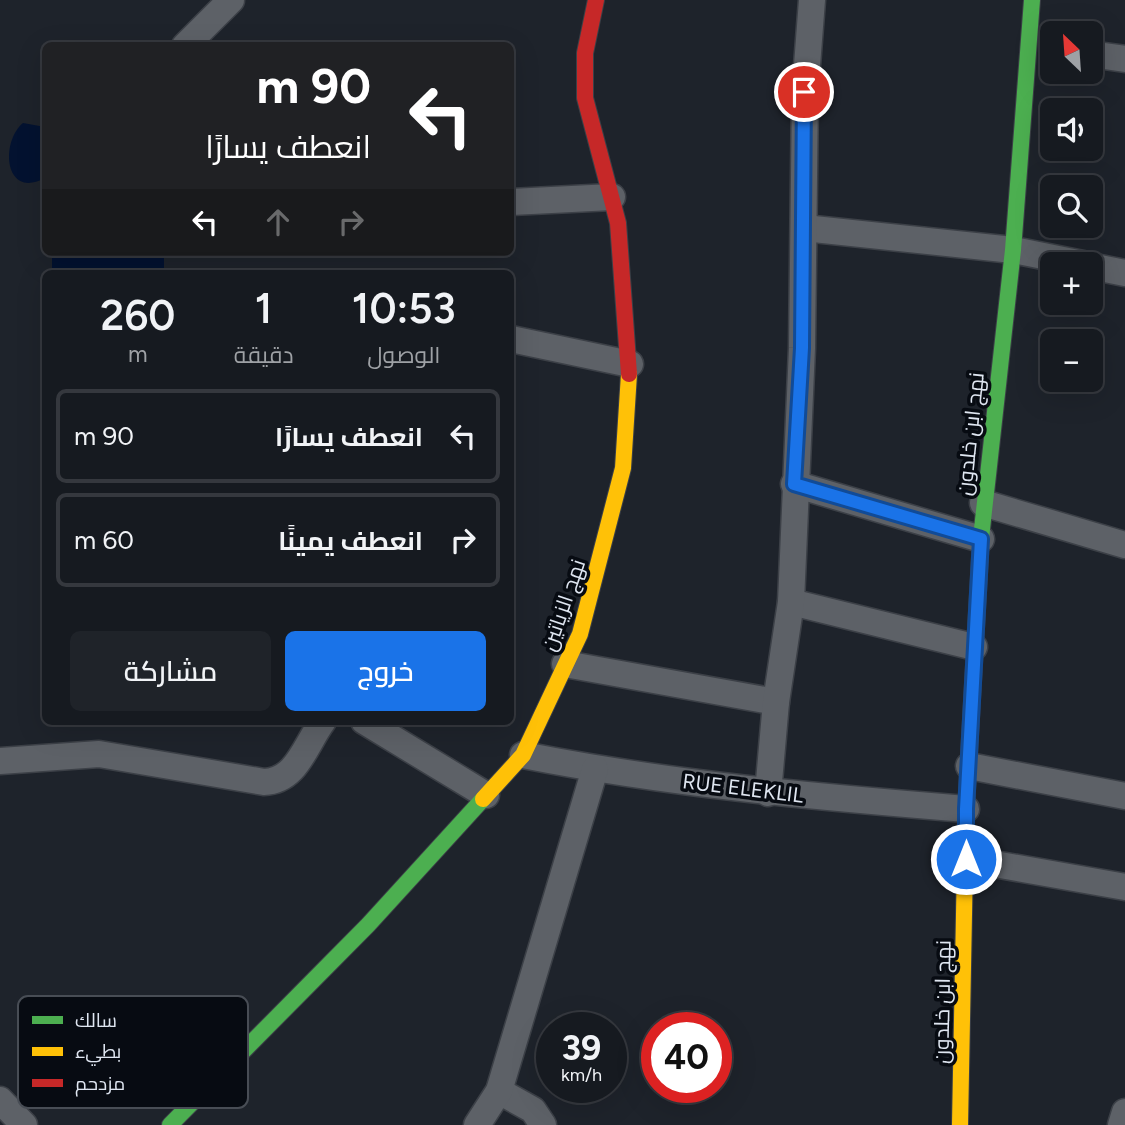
<!DOCTYPE html>
<html lang="ar">
<meta charset="utf-8">
<style>
body{margin:0;font-family:Figtree,Cairo,sans-serif;background:#1f2329;color:#f1f3f6;direction:rtl;height:100vh;display:flex;flex-direction:column;font-size:26px;white-space:nowrap}
*{box-sizing:border-box;margin:0}
p{font-size:23px;color:#9ea1a5}
.icon{flex:none;width:38px;height:38px;fill:none;stroke:currentColor;stroke-width:2;stroke-linecap:round;stroke-linejoin:round}
.map{position:relative;flex:1;overflow:hidden;direction:ltr}
.details{position:absolute;left:42px;top:270px;width:472px;height:455px;display:flex;flex-direction:column;background:#161a20;border-radius:10px;box-shadow:0 7px 28px #0002,0 0 0 2px #35383e;direction:rtl}
.details>*{flex:none}
.banner{position:absolute;left:42px;top:42px;width:472px;height:214px;border-radius:10px;box-shadow:0 7px 28px #0002,0 0 0 2px #35383e;direction:rtl;background:#202124;color:#fff;overflow:hidden}
.needle{width:46px;rotate:335deg}
.tools{position:absolute;left:1040px;top:21px;display:grid;gap:14px}
.tools a{display:grid;place-items:center;width:63px;height:63px;border-radius:10px;background:#161a20;box-shadow:0 7px 28px #0002,0 0 0 2px #35383e;font-size:35px}
.speed{position:absolute;left:536px;top:1012px;display:flex;gap:14px;font-size:35px;font-weight:700;text-align:center}
.speed>*{display:grid;place-content:center;width:91px;height:91px;border-radius:50%;background:#161a20;box-shadow:0 7px 28px #0002,0 0 0 2px #35383e;line-height:1}
.speed small{font-size:18px;font-weight:400}
.speed .limit{border:10px solid #d22;background:#fff;color:#111}
.pin{position:absolute;display:grid;place-items:center;width:60px;height:60px;color:#fff;margin:-30px;border:4px solid #fff;border-radius:50%;box-shadow:0 2px 7px #0007}
.me{position:absolute;width:77px;margin:-38px;rotate:0deg;stroke-linejoin:round;filter:drop-shadow(0 0 5px #0008)}
.turn{display:flex;align-items:center;gap:24px;height:147px;padding:0 28px;font-size:32px}
.turn .icon{width:91px;height:91px;stroke-width:2.5}
.turn b{display:block;font-size:49px;line-height:60px}
.lanes{display:flex;align-items:center;height:66px;padding:0 28px;background:#0003;justify-content:center;gap:35px;direction:ltr}
.lanes .off{opacity:.35}
.eta{display:flex;justify-content:space-evenly;align-items:center;height:119px;text-align:center}
.eta b{font-size:42px;font-weight:600;line-height:49px}
.button{display:flex;gap:14px;margin-top:auto;padding:14px 28px}
.button a{flex:1;height:80px;border-radius:10px;background:#1a73e8;color:#fff;font-size:28px;font-weight:600;line-height:80px;text-align:center}
.button a+a{background:#1f2329;color:#f1f3f6}
ul{padding:0;list-style:none}
li{display:flex;align-items:center;gap:21px;height:94px;margin:0 14px 10px;padding:0 14px;border:4px solid #35383e;border-radius:10px}
li div{flex:1}
li b{display:block;font-size:26px}
li em{font-style:normal}
.map>svg:first-child{display:block}
.water{fill:#031230}
.lines{fill:none;stroke-linecap:round;stroke-linejoin:round}
.street-casing{stroke:#3c4047;stroke-width:29}
.fast-casing{stroke:#3c4047;stroke-width:18}
.slow-casing{stroke:#3c4047;stroke-width:18}
.jam-casing{stroke:#3c4047;stroke-width:18}
.street{stroke:#5d6167;stroke-width:26}
.fast{stroke:#4caf50;stroke-width:16}
.slow{stroke:#ffc107;stroke-width:16}
.jam{stroke:#c62828;stroke-width:16}
.route-casing{stroke:#114b97;stroke-width:18}
.route{stroke:#1a73e8;stroke-width:12}
.labels{text-anchor:middle;dominant-baseline:central;stroke-width:7;stroke-linejoin:round;paint-order:stroke}
.street-label{font-size:21px;fill:#dfe6f1;stroke:#070b12}
.key{fill:#070b12;stroke:#484d55;stroke-width:2}
.key-label{font-size:19px;fill:#dfe6f1}
</style>
<div class="map">
<svg width="1125" height="1125" viewBox="0 0 1125 1125">
<rect width="100%" height="100%" fill="#1e232b"/>
<!-- water -->
<g class="water">
<path d="M23 123 45 127V178C4 200 0 142 23 123Z"/>
<rect x="52" y="252" width="112" height="21"/>
</g>
<g class="lines">
<!-- street casing -->
<g class="street-casing">
<g id="street">
<path d="M185 46 231 0"/>
<path d="M1090 54 1125 59"/>
<path d="M511 202 612 197"/>
<path d="M804 228 1013 250 1083 264"/>
<path d="M1090 266 1125 273"/>
<path d="M511 339 630 364"/>
<path d="M794 484 981 539"/>
<path d="M983 503 1125 545"/>
<path d="M791 602 974 647"/>
<path d="M565 664 776 702"/>
<path d="M364 721 486 795"/>
<path d="M523 755C669 784 817 797 966 809"/>
<path d="M0 761 99 754 264 782C297 781 305 745 323 721"/>
<path d="M969 766 1125 796"/>
<path d="M768 793 776 702 791 602 802 348 805 92 812 0"/>
<path d="M966 859 1125 887"/>
<path d="M499 1091 533 1110 543 1125"/>
<path d="M0 1100 24 1125"/>
<path d="M477 1125 499 1091 595 769"/>
<path d="M1121 1125 1125 1112"/>
</g>
</g>
<!-- fast casing -->
<g class="fast-casing">
<g id="fast">
<path d="M981 538 1013 250 1032 0"/>
<path d="M170 1125 368 925 483 799"/>
</g>
</g>
<!-- slow casing -->
<g class="slow-casing">
<g id="slow">
<path d="M483 799 523 755 580 634 623 468 629 374"/>
<path d="M960 1125 966 809 981 538"/>
</g>
</g>
<!-- jam casing -->
<g class="jam-casing">
<path id="jam" d="M596 0 585 53V98L618 223 629 374"/>
</g>
<!-- street -->
<use href="#street" class="street"/>
<!-- fast -->
<use href="#fast" class="fast"/>
<!-- slow -->
<use href="#slow" class="slow"/>
<!-- jam -->
<use href="#jam" class="jam"/>
</g>
<g class="lines">
<!-- route casing -->
<g class="route-casing">
<path id="route" d="M804 92 802 348 794 484 981 539 966 809V859"/>
</g>
<!-- route -->
<use href="#route" class="route"/>
</g>
<g class="labels">
<!-- street labels -->
<g class="street-label">
<text transform="translate(970 434) rotate(-84)">نهج ابن خلدون</text>
<text transform="translate(563 605) rotate(-71)">نهج الزياتين</text>
<text transform="translate(743 788) rotate(7)">RUE ELEKLIL</text>
<text transform="translate(942 1002) rotate(-89)">نهج ابن خلدون</text>
</g>
</g>
<!-- legend -->
<rect x="18" y="996" width="230" height="112" rx="10" class="key"/>
<rect x="32" y="1016" width="31" height="8" fill="#4caf50"/>
<rect x="32" y="1047" width="31" height="9" fill="#ffc107"/>
<rect x="32" y="1079" width="31" height="8" fill="#c62828"/>
<g class="key-label">
<text x="75" y="1027">سالك</text>
<text x="75" y="1058">بطيء</text>
<text x="75" y="1090">مزدحم</text>
</g>
</svg>
<div class="tools">
<a><svg class="needle" viewBox="-14 -14 28 28"><path d="M0-13l5 13h-10z" fill="#e53935"/><path d="M0 13l5-13h-10z" fill="#9ea1a5"/></svg></a>
<a><svg class="icon" aria-label="sound" viewBox="0 0 24 24"><path d="M4 9h4l5-4v14l-5-4H4zM17 9q2 3 0 6"/></svg></a>
<a><svg class="icon" aria-label="search" viewBox="0 0 24 24"><circle cx="10" cy="10" r="6"/><path d="M15 15l6 6"/></svg></a>
<a>+</a>
<a>−</a>
</div>
<div class="speed"><div>39<small>km/h</small></div><div class="limit">40</div></div>
<div class="pin" style="left:804px;top:92px;background:#d93025"><svg class="icon" aria-label="arrive" viewBox="0 0 24 24"><path d="M6 21V4h12l-3 4 3 4H6"/></svg></div>
<svg class="me" style="left:966px;top:859px" viewBox="-20 -20 40 40"><circle r="17" fill="#1a73e8" stroke="#fff" stroke-width="3"/><path d="M0-11L8 9 0 5-8 9z" fill="#fff"/></svg>
<div class="banner">
<div class="turn"><svg class="icon" aria-label="left" viewBox="0 0 24 24"><path d="M17 20v-9H6M10 6l-5 5 5 5"/></svg><div><b>90 m</b>انعطف يسارًا</div></div>
<div class="lanes"><svg class="icon" aria-label="left" viewBox="0 0 24 24"><path d="M17 20v-9H6M10 6l-5 5 5 5"/></svg><svg class="icon off" aria-label="ahead" viewBox="0 0 24 24"><path d="M12 20V5M6 11l6-6 6 6"/></svg><svg class="icon off" aria-label="right" viewBox="0 0 24 24"><path d="M7 20v-9h11M14 6l5 5-5 5"/></svg></div>
</div>
<section class="details">
<div class="eta">
<div><b>10:53</b><p>الوصول</p></div>
<div><b>1</b><p>دقيقة</p></div>
<div><b>260</b><p>m</p></div>
</div>
<ul>
<li><svg class="icon" aria-label="left" viewBox="0 0 24 24"><path d="M17 20v-9H6M10 6l-5 5 5 5"/></svg><div><b>انعطف يسارًا</b></div><em>90 m</em></li>
<li><svg class="icon" aria-label="right" viewBox="0 0 24 24"><path d="M7 20v-9h11M14 6l5 5-5 5"/></svg><div><b>انعطف يمينًا</b></div><em>60 m</em></li>
</ul>
<div class="button"><a>خروج</a><a>مشاركة</a></div>
</section>
</div>
